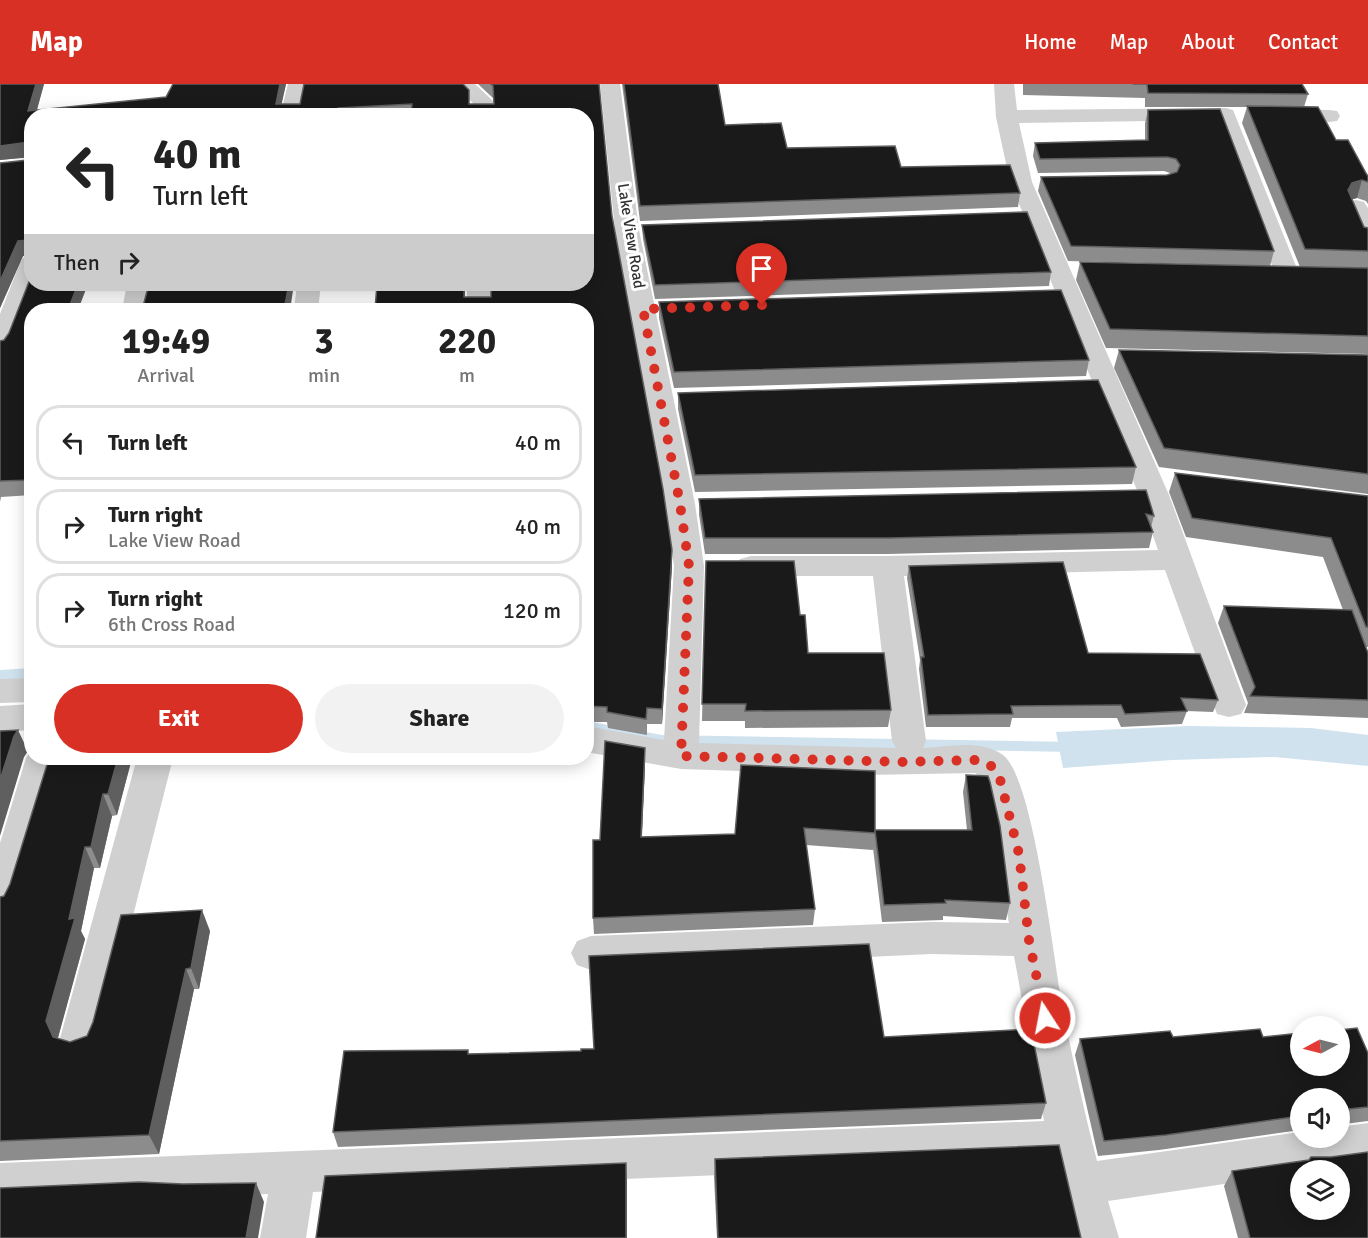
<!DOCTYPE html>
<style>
body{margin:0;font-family:Signika,sans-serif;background:#f2f2f2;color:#222;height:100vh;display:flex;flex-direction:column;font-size:22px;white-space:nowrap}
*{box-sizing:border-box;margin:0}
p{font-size:20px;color:#767676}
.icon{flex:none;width:33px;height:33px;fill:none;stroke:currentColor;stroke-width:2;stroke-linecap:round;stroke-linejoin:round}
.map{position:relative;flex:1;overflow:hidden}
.side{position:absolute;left:24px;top:219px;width:570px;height:462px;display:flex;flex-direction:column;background:#fff;border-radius:24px;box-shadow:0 3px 15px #0003}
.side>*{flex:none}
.hud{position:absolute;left:24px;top:24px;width:570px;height:183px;border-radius:24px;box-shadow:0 3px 15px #0003;background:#fff;color:#222;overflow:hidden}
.needle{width:39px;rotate:263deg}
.tools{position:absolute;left:1290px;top:932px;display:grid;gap:12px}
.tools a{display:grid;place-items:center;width:60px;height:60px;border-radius:50%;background:#fff;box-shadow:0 3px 15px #0003;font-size:30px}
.pin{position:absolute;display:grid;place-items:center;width:51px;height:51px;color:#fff;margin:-62px -26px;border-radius:50% 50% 50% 0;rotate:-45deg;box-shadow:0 0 6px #0007}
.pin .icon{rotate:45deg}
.me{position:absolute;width:66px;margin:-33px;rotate:349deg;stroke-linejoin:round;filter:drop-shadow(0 0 4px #0008)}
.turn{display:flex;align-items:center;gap:21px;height:126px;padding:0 30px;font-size:27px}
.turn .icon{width:78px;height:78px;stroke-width:2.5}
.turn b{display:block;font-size:42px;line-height:51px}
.then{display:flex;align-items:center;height:57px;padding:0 30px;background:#0003;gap:12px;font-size:22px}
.eta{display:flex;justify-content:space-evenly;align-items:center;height:102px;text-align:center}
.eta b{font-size:36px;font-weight:700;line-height:42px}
.cta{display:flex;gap:12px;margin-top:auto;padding:12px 30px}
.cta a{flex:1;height:69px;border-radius:36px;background:#d93025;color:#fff;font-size:24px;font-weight:700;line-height:69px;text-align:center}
.cta a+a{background:#f2f2f2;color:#222}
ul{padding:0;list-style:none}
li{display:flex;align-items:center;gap:18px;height:75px;margin:0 12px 9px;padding:0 18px;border:3px solid #e0e0e0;border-radius:24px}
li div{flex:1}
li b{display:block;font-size:22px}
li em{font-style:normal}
header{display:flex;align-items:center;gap:36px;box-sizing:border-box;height:84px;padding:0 30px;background:#d93025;color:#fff}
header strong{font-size:28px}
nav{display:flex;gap:33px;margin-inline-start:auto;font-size:21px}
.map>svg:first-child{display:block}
.water{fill:#cfe2ee}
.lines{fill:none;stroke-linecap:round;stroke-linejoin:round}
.stream{fill:#cfe2ee;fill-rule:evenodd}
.street{fill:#d0d0d0;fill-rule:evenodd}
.wall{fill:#8c8c8c}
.shaded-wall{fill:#5f5f5f}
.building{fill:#1a1a1a;stroke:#5f5f5f;stroke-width:1.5;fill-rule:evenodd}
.route{stroke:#d93025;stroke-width:10;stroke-dasharray:0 18}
.labels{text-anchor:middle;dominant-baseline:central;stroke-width:6;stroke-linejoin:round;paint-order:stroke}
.street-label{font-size:16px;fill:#333;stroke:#fff}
</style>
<header>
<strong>Map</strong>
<nav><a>Home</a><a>Map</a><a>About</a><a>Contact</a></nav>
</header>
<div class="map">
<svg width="1368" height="1154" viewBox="0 0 1368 1154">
<rect width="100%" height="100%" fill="#fff"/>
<!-- water -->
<path class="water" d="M1189 642 1311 644 1368 651V682L1275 673 1172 676 1063 684 1056 648Z"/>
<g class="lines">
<!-- stream -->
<g class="stream">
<path d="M32 584V594L0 596V586Z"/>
<path d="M586 637 662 651 1075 658 1080 659 1082 663 1080 667 1075 668 662 661 586 647Z"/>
</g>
<!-- street -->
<g class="street">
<path d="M288 0H308L301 32H280Z"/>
<path d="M453 0H475L493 17 494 32H472L473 19Z"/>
<path d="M600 0H620L639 146 695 420 704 482 699 659 896 664 892 657 873 492H751L740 489 736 482 740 475 751 472H887L1158 466 1139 411 1010 98 996 33 994 0H1014L1017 26 1226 24 1233 26 1300 192 1297 197C1281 201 1260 200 1244 196L1241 191 1244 186 1273 184 1218 36 1019 39 1032 98 1169 411 1246 621 1241 630 1229 633 1217 630 1165 486 904 492 926 657 923 664C948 663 980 655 1003 671 1034 694 1054 880 1063 926 1073 977 1084 1027 1097 1077L1300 1048V1053H1340V1043L1368 1039V1079L1321 1086H1300V1089L1108 1117 1119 1154H1073L1054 1077 313 1108 306 1154H260L268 1110 0 1121V1079L1044 1037 1014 872 931 870 591 886 577 881 571 869 577 857 591 852 931 838 1009 839C1005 812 996 701 975 689L865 691 681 685 586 668V642L664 656 674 482 665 420 615 146Z"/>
<path d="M1279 25 1329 26 1337 27 1340 32 1337 37 1329 38 1272 35 1268 31 1272 27Z"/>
<path d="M1356 116 1364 118 1368 124V162L1360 160 1344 123 1348 118Z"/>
<path d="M32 172V200H37L13 263 9 269 0 271V230L20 179 23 174Z"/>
<path d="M127 200H151L146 226H122Z"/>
<path d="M297 200H321L318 226H294Z"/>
<rect x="467" y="200" width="24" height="26"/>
<path d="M32 594V618L0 619V595Z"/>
<path d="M32 620V646L0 648V622Z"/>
<path d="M32 665V674H62L19 820 14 831 0 836V759L26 674Z"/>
<path d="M137 674H173L101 958 95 971 80 976 65 971 59 958Z"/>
</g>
</g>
<!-- wall -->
<g class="wall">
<path d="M0 0H44L37 26 166 13 173 0H286L281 20H494V15L478 0H599L612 132 672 482 662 640H647V651L608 644 607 638H586V226H375L465 200V213H491L586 32H32V190L29 183V171L23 172 0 224V79L28 76 30 74V73L0 76Z"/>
<path d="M622 0H718L725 41 787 64 901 83 1020 109 1018 123 640 137Z"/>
<path d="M1023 0H1302L1308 10 1304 23 1336 56 1367 91H1368V120L1366 117 1357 114 1352 115 1364 143 1368 144V270L1106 264 1076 196 1080 178 1300 183 1242 39 1247 23H1145V14L1023 11Z"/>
<path d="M1148 26 1274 167 1270 182 1068 177 1038 107 1041 93 1167 91 1173 90 1164 87 1038 89 1033 72 1035 59 1145 56V39Z"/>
<path d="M642 141 1051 188 1049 202 655 215 643 155Z"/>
<path d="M659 218 1089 276 1086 292 674 304 659 234Z"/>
<path d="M32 226V411L1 413 0 418V257L4 256Z"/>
<path d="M1119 266 1368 271V410L1159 383 1114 284Z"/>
<path d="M678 309 1136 383 1132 400 695 408 678 325Z"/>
<path d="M1175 389 1368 412V563H1366L1368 569V634L1244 629 1248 619 1218 539 1224 522 1343 526 1323 473 1186 453 1169 408Z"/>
<path d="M1146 406 1154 432 1151 443 1153 448 1149 464 887 470H705L699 431V415Z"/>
<path d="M706 477 800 531 808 569 891 626 888 643 745 644V637H702Z"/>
<path d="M909 482 1088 569 1218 616 1213 628 1187 627 1182 640 1121 643 1117 634H1012L1010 643H926L919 585 920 576 907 494Z"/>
<path d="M32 645V666L25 650Z"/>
<path d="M645 664V681L642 753 735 750 741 681 875 747 967 746 963 708 966 691 1010 819 1006 836 943 832V836L882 838 873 764V766L806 761 815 825 813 841 594 850 593 834 600 756Z"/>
<path d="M132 674 117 731 112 732 100 784H94L81 847 85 855 58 954 70 958 87 952 210 847 199 905H194L159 1070 0 1077V813L4 812Z"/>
<path d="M884 953 1046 1019 1041 1035 338 1063 333 1048 469 970 581 967Z"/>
<path d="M1173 953H1263L1368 969V1037L1344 1040 1340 1048V1014H1300V1047V1046L1159 1066 1098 1072 1075 971 1080 955Z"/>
<path d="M1331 1073 1368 1154H1238L1224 1102 1232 1087Z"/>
<path d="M715 1075 1081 1154H717L714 1093Z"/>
</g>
<!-- shaded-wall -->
<g class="shaded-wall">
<path d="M36 0H44L35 32 28 27Z"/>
<path d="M280 0H286L279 32 276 20Z"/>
<path d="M29 58 32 73 0 76V62Z"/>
<path d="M1362 96 1357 114 1346 117 1348 106 1352 99Z"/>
<path d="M28 156 32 171 23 172 0 224V197L18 157Z"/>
<path d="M78 200H88L78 226H68Z"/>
<path d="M289 200H294L290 226H284Z"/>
<path d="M464 200H465V226L464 213Z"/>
<path d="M672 466V482L662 640V625Z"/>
<path d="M18 646 28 667 24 673 0 752V696L14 652Z"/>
<path d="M645 664V681L641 769V753Z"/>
<path d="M118 674H132L117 731 108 710Z"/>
<path d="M103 710 112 732 100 784 91 763Z"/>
<path d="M85 763 94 784 81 847 85 855 57 957 53 953 46 937Z"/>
<path d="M202 826 210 847 199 905 191 884Z"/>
<path d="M186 885 194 905 159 1070 149 1051Z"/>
<path d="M626 1079 627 1097V1154H626Z"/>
<path d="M256 1099 264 1118 258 1154H246Z"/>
</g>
<!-- building -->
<g class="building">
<path d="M0 0H36L28 27 166 13 173 0H280L276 20H300L304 0H463L469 6V20H494L493 2 491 0H599L612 132 663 405 672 466 662 625 647 624 646 635 607 628V623L586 622V226H375L377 200H464V213H491V200H586V32H411L412 20 338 24 337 32H32V183H29L28 156 18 157 0 197V79L28 76 30 74 29 58 0 62Z"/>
<path d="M624 0H718L725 41 781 39 787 64 895 62 901 83 1010 81 1020 109 640 122Z"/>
<path d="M1133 0H1302L1308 10 1148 9 1147 0Z"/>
<path d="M1247 22 1318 23 1336 56H1348L1367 91H1368V98L1362 96 1352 99 1348 106 1364 143 1368 144V167L1305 165Z"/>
<path d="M1220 25 1274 167 1071 162 1041 93 1167 91 1177 88 1180 81 1176 75 1167 73 1040 75 1035 59 1148 56V26Z"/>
<path d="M1027 128 1051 188 655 201 642 141Z"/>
<path d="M1080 178 1368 184V252L1110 245Z"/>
<path d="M32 190V200H78L68 226H32V396L0 397V257L4 256 9 249Z"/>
<path d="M149 200H289L284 226H142Z"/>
<path d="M1061 206 1089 276 674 288 659 218Z"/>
<path d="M1119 266 1368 271V390L1164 364Z"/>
<path d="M1098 296 1136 383 695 391 678 309Z"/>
<path d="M1175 389 1368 412V543H1366L1331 454 1192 434Z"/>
<path d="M1146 406 1154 432 1146 430 1153 448 889 454H705L699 415Z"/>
<path d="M706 477H794L800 531H805L808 569H884L891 626 745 627 746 620H702Z"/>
<path d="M1063 478 1088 569 1200 570 1218 616 1181 614 1187 627 1125 630 1121 621 1011 622 1013 630 928 631 921 573H924L909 482Z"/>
<path d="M1224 522 1352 526 1368 569V616L1250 612 1255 603Z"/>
<rect x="25" y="645" width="7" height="5"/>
<path d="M18 646 14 652 0 696V647Z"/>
<path d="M605 657 645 664 641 753 735 750 741 681 875 687V749L804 744 815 825 593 834V756H600Z"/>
<path d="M49 674H118L108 710H103L91 763H85L69 835 75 834 46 937 53 953 70 958 87 952 93 938 121 831 202 826 191 884 186 885 149 1051 0 1057V813L4 812 10 800Z"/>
<path d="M966 691 988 692 990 698 1000 742 1010 819 945 816 946 819 884 821 875 746H972Z"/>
<path d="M869 860 884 953 1031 945 1046 1019 333 1048 344 967 468 966V970L581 967V965H594L589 872Z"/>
<path d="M1357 944 1368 969V1023L1349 1025 1347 1035H1340V1014H1300V1032L1166 1051 1104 1057 1080 955 1170 947 1173 953 1260 945 1263 953 1300 949V981H1340V946Z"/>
<path d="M1059 1061 1081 1154H718L715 1075Z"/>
<path d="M1368 1068V1154H1250L1232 1087 1309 1076 1311 1073H1331ZM1300 1086H1340V1125H1300Z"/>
<path d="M626 1079V1154H316L325 1092Z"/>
<path d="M139 1098 183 1100 256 1099 246 1154H0V1104Z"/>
</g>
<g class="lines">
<!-- route -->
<path class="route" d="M762 221 643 225 680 420 689 482 681 672 904 678 979 676 993 683 1000 695 1019 770 1029 856 1045 934"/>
</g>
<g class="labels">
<!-- street labels -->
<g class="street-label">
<text transform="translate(631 152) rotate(81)">Lake View Road</text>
</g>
</g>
</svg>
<div class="tools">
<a><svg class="needle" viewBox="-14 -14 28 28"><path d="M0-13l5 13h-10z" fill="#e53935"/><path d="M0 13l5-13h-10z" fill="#767676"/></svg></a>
<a><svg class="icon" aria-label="sound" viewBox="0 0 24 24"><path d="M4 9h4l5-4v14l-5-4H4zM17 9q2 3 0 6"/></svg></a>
<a><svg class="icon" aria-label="layers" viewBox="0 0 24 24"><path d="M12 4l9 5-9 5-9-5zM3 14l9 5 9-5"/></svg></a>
</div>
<div class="pin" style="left:762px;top:221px;background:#d93025"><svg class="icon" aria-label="arrive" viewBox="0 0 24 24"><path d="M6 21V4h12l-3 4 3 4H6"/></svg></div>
<svg class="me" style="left:1045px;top:934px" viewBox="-20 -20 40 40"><circle r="17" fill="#d93025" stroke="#fff" stroke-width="3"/><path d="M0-11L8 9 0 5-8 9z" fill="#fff"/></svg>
<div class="hud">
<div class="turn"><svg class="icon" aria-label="left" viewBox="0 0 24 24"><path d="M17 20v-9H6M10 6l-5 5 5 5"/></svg><div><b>40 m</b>Turn left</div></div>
<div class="then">Then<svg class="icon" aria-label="right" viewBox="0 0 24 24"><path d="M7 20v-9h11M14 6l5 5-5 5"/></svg></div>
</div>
<section class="side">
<div class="eta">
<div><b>19:49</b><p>Arrival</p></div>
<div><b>3</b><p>min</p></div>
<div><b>220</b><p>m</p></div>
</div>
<ul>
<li><svg class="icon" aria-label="left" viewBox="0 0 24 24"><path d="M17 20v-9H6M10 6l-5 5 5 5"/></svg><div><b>Turn left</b></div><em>40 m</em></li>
<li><svg class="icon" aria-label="right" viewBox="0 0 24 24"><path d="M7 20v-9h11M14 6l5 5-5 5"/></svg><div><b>Turn right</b><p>Lake View Road</p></div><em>40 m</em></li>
<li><svg class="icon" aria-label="right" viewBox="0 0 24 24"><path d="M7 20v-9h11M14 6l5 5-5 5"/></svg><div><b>Turn right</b><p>6th Cross Road</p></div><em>120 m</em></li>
</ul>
<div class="cta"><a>Exit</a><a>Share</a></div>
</section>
</div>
